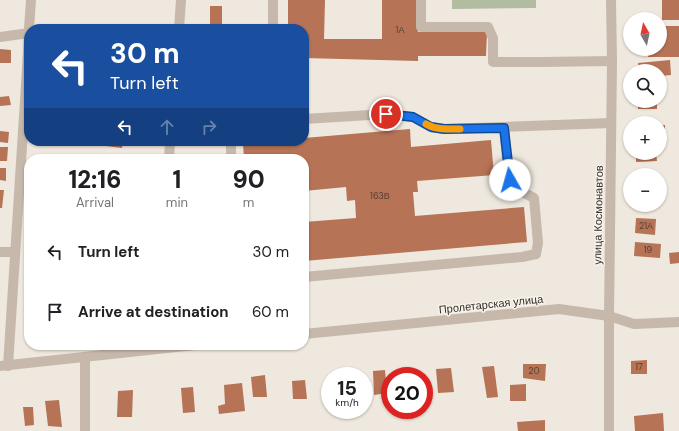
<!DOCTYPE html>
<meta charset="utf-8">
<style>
body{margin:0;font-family:"DM Sans",sans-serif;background:#f6f6f6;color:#202124;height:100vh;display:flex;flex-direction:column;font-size:15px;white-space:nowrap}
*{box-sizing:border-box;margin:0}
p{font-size:13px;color:#757577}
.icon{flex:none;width:22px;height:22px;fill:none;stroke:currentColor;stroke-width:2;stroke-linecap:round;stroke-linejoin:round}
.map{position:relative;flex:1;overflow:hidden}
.details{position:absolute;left:24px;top:154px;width:285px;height:196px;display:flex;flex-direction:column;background:#fff;border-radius:16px;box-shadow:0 1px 3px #0004}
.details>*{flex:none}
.hud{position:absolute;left:24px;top:24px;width:285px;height:122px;border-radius:16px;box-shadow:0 1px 3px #0004;background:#1a4fa0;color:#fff;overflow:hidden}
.needle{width:26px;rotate:351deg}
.controls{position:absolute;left:623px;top:12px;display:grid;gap:8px}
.controls a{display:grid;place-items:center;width:44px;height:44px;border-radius:50%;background:#fff;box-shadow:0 1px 3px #0004;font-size:20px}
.speed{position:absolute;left:321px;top:367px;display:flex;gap:8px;font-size:20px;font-weight:700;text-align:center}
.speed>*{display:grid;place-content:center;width:52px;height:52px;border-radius:50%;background:#fff;box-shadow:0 1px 3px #0004;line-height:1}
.speed small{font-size:10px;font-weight:400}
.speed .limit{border:6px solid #d22;background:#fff;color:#111}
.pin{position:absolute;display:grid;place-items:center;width:34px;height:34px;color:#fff;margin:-17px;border:2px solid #fff;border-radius:50%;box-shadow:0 1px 4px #0007}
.me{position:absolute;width:44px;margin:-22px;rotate:353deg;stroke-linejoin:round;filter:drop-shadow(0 0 3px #0008)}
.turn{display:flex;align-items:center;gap:14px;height:84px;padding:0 20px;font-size:18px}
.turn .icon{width:52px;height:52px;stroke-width:2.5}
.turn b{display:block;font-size:28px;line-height:34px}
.lanes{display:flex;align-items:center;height:38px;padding:0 20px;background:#0003;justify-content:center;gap:20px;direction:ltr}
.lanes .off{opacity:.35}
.eta{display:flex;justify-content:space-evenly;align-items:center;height:68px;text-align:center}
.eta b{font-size:24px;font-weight:800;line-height:28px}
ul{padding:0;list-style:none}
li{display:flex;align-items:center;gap:12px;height:60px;padding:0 20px}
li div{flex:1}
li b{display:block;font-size:15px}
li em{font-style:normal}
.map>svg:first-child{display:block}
.green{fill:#b1bca0}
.building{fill:#b67355}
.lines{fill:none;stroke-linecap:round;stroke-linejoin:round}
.minor{stroke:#c6b9ab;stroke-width:10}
.route-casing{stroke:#114b97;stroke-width:10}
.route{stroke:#1a73e8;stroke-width:7}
.slow{stroke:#f59e0b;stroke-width:7}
.labels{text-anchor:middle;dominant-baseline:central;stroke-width:3;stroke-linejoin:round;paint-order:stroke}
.number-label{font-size:9px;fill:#553f34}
.street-label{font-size:11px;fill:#352e29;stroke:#f7f2ea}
</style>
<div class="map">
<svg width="679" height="431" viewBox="0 0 679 431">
<rect width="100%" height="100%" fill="#efe8de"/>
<!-- green -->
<path class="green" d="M452 0H536V8L452 9Z"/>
<!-- building -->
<g class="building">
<path d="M288 0H325L324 39H382V0H417L418 32H487L486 56H418V61L304 58V29H288Z"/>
<rect x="662" y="0" width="17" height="20"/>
<rect x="210" y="6" width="12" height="23"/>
<path d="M660 26H679V57H648L647 49H660Z"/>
<path d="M0 49 11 50V63H0Z"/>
<path d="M670 60 671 75 660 76V71H639L638 63Z"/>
<path d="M9 96 11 105 0 106V97Z"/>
<rect x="638" y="101" width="19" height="8"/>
<rect x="660" y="125" width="5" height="16"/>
<path d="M410 129 411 147 491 140 494 175 417 181 418 192H413L415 216 524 207 527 242 304 261V222L356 218 355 200 347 201 346 187 304 191V159H244L243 143 265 141H304V138Z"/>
<path d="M0 131 9 132 8 143 0 142Z"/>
<path d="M106 141H123L122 148 106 146Z"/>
<path d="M0 147H8L7 161H0Z"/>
<path d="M636 153H656L657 161 636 162Z"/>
<path d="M41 156 63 157V159H41Z"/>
<path d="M105 156 122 157 121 159H105Z"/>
<path d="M0 168H6V181L0 180Z"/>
<rect x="635" y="173" width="21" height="2"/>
<path d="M0 190H4L2 208H0Z"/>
<path d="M636 218 656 219 655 235 635 233Z"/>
<path d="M635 242 661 244 660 258 634 256Z"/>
<path d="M679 252V263L670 264 669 253Z"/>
<path d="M647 360V374H631V361Z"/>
<path d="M523 364H546L545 381 523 378Z"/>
<path d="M494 366 498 397 487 398 482 367Z"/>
<path d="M410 367 411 376H402L401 368Z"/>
<path d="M451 368 454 392 438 393 436 369Z"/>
<path d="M385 370 387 393 374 395 373 371Z"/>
<path d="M355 371 356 376H342V373Z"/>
<path d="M265 375 267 397H253L251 377Z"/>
<path d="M305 380 307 399H293L292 381Z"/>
<path d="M242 383 245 411 219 414 218 406 225 404 224 385Z"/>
<path d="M526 384V401H510V385Z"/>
<path d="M193 387 195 412 183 413 181 388Z"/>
<path d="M133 390 132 417H117L118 391Z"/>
<path d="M59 400 62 427 48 426 45 401Z"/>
<path d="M23 407H33L34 425 25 426Z"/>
<path d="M663 413 664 431H635L634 416Z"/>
<path d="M545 420V431H518L517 422Z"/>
</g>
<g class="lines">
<!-- minor -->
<g class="minor">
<path d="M273 0V29"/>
<path d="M421 0V27H488L493 38V62H542L612 61"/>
<path d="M29 29 31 0"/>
<path d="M179 29 181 0"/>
<path d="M0 37 29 33"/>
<path d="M304 119 386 114 413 117 431 127 444 129 611 123"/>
<path d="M231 141V159"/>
<path d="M169 159 170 141"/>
<path d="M0 252H15"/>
<path d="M304 277 522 257 536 254 538 243 534 198 515 188 509 180 504 127"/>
<path d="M304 334 559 309 609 316 634 324 679 322"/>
<path d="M85 357V431"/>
<path d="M0 366 195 345"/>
<path d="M8 366 29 37"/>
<path d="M609 431V316L612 61 611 0"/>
</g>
</g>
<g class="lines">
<!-- route casing -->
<g class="route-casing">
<path id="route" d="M386 114 413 117 431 127 444 129 504 128 510 180"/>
</g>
<!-- route -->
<use href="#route" class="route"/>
<!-- slow -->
<path class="slow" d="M426 124C436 130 448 129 460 129"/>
</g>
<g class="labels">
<!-- number labels -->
<g class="number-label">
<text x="400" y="30">1А</text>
<text x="380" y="196">163В</text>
<text x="646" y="226">21А</text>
<text x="648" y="250">19</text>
<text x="639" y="367">17</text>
<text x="534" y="371">20</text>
</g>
<!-- street labels -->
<g class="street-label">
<text transform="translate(598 215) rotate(-89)">улица Космонавтов</text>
<text transform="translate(491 304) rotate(-6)">Пролетарская улица</text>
</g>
</g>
</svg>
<div class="controls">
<a><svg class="needle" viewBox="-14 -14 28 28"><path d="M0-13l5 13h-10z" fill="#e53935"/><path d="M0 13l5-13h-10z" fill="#757577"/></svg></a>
<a><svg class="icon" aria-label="search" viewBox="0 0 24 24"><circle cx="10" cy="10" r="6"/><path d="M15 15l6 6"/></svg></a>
<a>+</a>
<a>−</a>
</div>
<div class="speed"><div>15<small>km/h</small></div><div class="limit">20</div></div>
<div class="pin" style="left:386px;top:114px;background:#d93025"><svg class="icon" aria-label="arrive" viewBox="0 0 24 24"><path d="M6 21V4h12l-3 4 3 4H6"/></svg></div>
<svg class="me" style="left:510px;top:180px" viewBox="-20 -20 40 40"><circle r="19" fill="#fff"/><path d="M0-13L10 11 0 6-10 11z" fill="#1a73e8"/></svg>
<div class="hud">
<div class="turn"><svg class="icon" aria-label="left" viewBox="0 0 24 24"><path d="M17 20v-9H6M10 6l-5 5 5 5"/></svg><div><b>30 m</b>Turn left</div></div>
<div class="lanes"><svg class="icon" aria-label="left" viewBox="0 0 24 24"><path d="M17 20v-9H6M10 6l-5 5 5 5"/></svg><svg class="icon off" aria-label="ahead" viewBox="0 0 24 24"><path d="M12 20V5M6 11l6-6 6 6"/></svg><svg class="icon off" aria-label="right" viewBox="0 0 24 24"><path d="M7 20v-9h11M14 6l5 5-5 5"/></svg></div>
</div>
<section class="details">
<div class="eta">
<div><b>12:16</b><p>Arrival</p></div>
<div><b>1</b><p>min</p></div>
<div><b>90</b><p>m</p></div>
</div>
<ul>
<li><svg class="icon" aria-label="left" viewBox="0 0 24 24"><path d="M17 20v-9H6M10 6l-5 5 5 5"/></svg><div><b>Turn left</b></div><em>30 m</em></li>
<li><svg class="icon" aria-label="arrive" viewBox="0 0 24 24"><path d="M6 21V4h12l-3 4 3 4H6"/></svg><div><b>Arrive at destination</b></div><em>60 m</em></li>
</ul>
</section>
</div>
